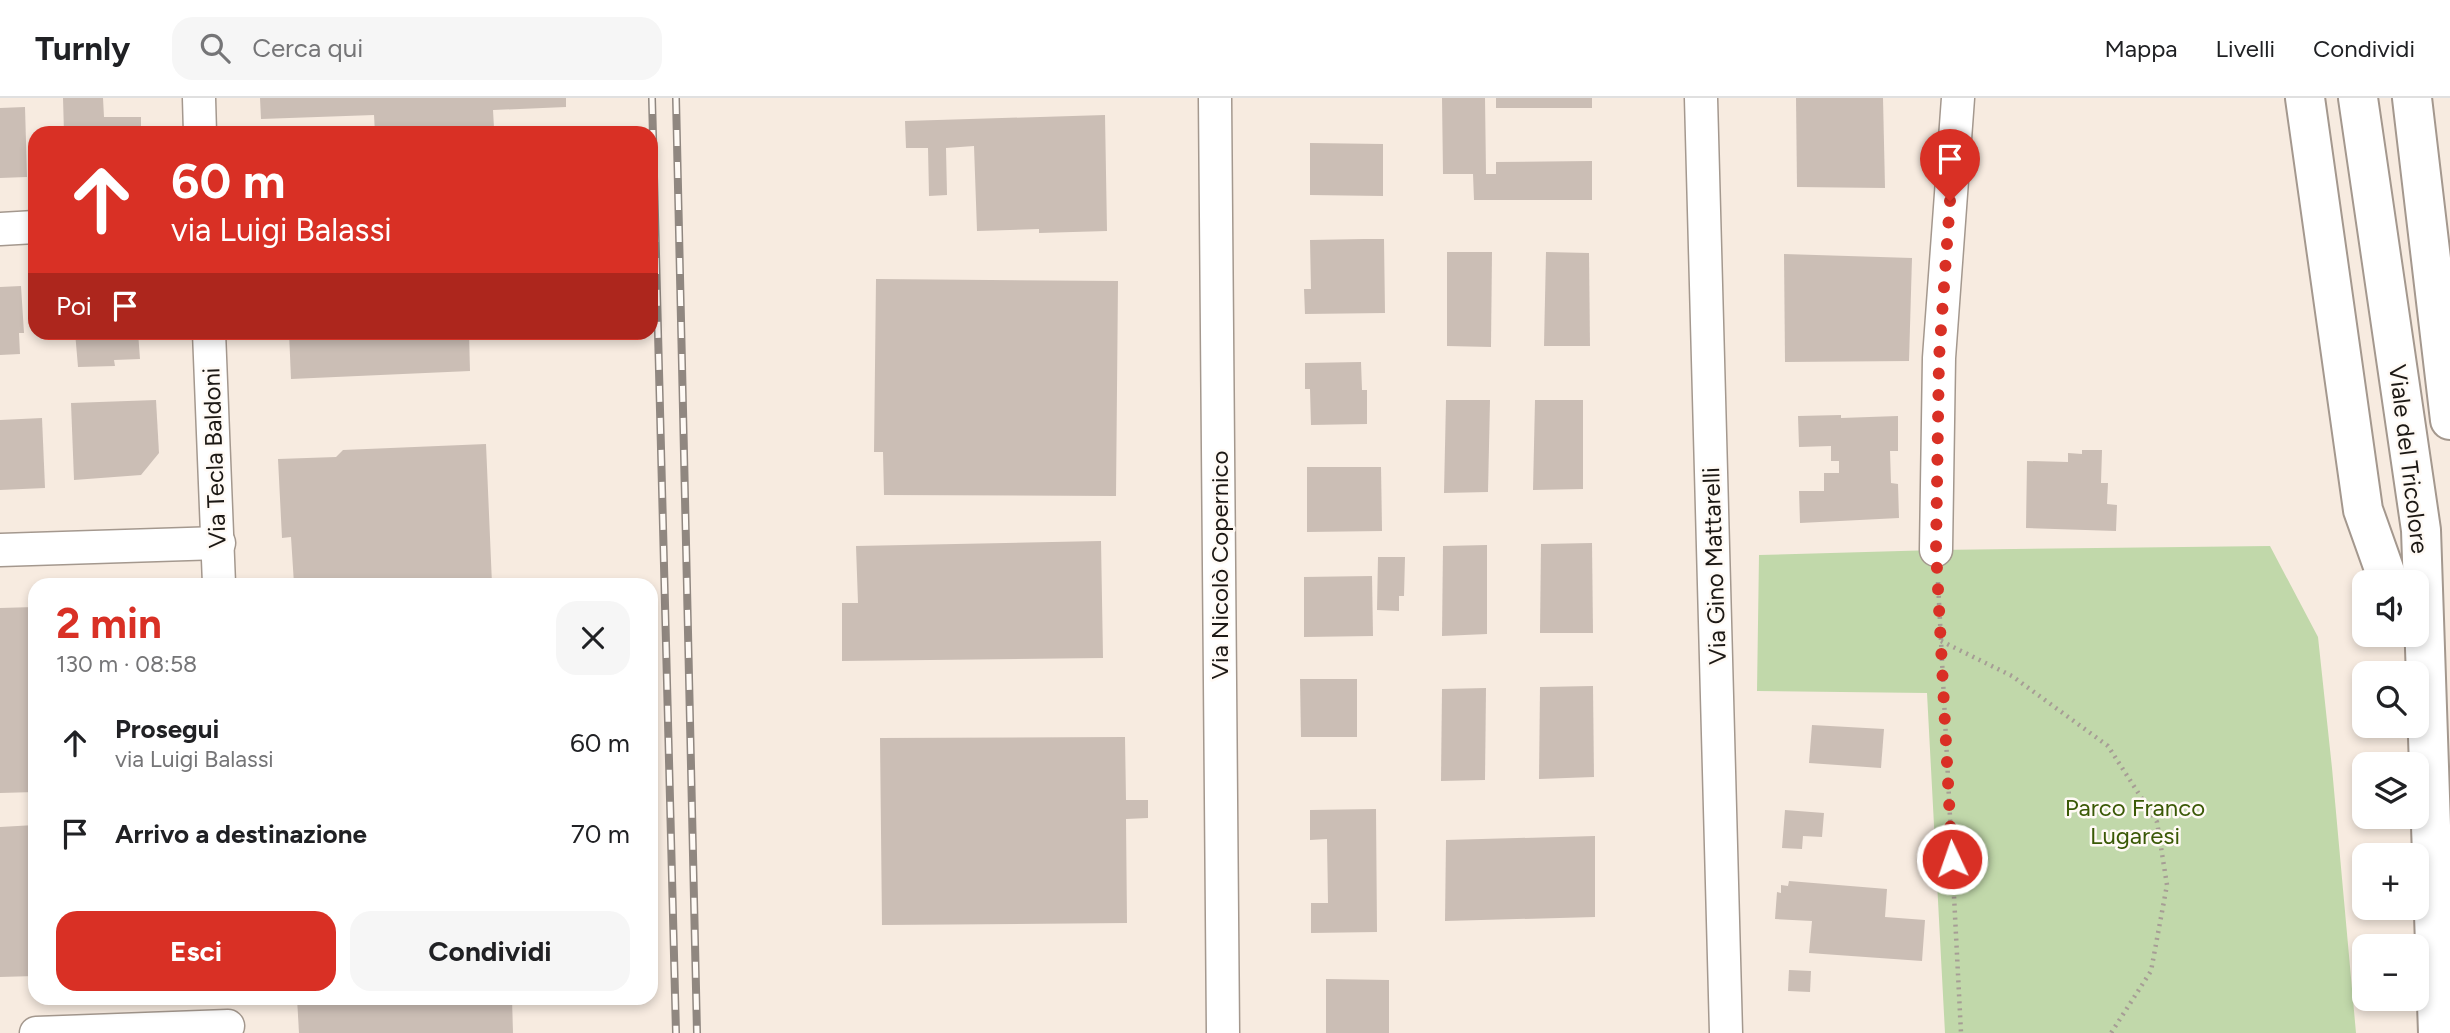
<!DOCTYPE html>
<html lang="it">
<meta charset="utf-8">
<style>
body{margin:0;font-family:Figtree,sans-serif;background:#f6f6f6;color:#202124;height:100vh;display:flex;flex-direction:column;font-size:26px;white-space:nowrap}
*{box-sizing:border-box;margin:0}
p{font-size:23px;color:#757577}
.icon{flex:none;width:38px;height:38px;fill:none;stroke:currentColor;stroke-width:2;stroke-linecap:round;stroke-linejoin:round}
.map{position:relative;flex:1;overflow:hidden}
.panel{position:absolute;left:28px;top:480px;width:630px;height:427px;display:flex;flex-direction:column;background:#fff;border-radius:21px;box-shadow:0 4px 10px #0003}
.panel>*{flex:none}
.banner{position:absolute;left:28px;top:28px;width:630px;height:214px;border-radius:21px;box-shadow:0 4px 10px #0003;background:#d93025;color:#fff;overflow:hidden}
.fabs{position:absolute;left:2352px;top:472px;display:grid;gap:14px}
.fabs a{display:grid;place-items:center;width:77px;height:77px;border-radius:14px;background:#fff;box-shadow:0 4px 10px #0003;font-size:35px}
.pin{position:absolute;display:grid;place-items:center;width:60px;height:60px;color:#fff;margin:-72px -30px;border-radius:50% 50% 50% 0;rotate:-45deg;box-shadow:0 0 7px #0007}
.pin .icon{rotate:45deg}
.me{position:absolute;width:77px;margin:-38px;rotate:357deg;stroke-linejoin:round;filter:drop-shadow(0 0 5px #0008)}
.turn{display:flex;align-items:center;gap:24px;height:147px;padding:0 28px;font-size:32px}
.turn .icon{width:91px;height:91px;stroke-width:2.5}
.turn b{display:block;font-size:49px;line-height:60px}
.then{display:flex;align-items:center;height:66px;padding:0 28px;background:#0003;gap:14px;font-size:26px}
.round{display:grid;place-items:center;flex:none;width:74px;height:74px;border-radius:21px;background:#f6f6f6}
.summary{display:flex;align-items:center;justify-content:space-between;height:119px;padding:0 28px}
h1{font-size:42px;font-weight:700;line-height:52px;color:#d93025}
.primary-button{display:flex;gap:14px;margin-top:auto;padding:14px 28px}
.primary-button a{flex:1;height:80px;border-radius:21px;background:#d93025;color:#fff;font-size:28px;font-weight:700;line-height:80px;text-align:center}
.primary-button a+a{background:#f6f6f6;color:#202124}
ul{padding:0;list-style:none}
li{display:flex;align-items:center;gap:21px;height:91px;padding:0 28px}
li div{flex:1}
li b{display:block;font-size:26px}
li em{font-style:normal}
header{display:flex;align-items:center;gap:42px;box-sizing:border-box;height:98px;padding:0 35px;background:#fff;border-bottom:2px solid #e0e0e0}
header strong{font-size:33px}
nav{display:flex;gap:38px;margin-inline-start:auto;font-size:24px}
.search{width:490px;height:63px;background:#f6f6f6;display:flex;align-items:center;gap:18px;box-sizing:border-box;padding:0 24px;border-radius:21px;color:#757577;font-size:26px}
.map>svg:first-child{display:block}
.green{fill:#c1d8aa}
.building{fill:#cbbeb5}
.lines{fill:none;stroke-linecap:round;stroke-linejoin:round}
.street-casing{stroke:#a4988e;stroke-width:35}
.highway-casing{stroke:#a4988e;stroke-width:42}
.path{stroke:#a69d95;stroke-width:4.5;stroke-dasharray:2 5;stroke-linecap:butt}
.street{stroke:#fff;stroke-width:32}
.highway{stroke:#fff;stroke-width:38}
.rail-casing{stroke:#908780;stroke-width:8}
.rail{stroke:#fffaf5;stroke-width:5;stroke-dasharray:16;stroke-linecap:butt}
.route{stroke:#d93025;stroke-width:12;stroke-dasharray:0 21.6}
.labels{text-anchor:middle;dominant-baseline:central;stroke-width:5;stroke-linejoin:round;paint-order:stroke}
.street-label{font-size:24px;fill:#1c1814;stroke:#fffaf5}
.park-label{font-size:24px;fill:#3a5906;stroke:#fffaf5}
</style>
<header>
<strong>Turnly</strong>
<div class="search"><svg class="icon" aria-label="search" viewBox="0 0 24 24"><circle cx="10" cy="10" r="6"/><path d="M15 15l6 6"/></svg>Cerca qui</div>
<nav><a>Mappa</a><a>Livelli</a><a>Condividi</a></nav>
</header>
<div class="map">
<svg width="2450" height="935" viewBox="0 0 2450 935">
<rect width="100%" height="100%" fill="#f7ebe0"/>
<!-- green -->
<path class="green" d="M2270 448 2318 539 2332 670 2356 935H1945L1927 595 1757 593 1759 457 1936 452Z"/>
<!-- building -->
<g class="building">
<path d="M63 0H103L104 19H141V35H64Z"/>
<path d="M260 0H566V9L493 12 494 30 479 31V35H375L374 17 261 21Z"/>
<path d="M1442 0H1485L1486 76H1496V64L1592 63V102H1474L1473 76H1443Z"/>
<rect x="1496" y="0" width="96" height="10"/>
<path d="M1796 0H1883L1885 90 1797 89Z"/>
<path d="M25 9 27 79 0 80V10Z"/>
<path d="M1105 17 1107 133 1039 135V131L977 133 974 48 946 50 947 97 929 98 928 50H906L905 23Z"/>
<path d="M1310 45 1383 46V98L1310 97Z"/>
<path d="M1364 141H1384L1385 215 1305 216 1304 191H1311L1310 142Z"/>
<path d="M1447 154H1492L1491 249 1447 248Z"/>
<path d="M1546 154 1589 155 1590 248H1544Z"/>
<path d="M1784 156 1912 160 1909 263 1785 264Z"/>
<path d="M876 181 1118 183 1116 398 884 397 883 354H874Z"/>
<path d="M21 188 24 235H19L20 256 0 257V189Z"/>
<path d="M75 234H138L140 261 114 262 115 268 78 269Z"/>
<path d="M289 234H469L470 273 291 281Z"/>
<path d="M1361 264 1362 292H1367V326L1311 327 1310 291H1305V265Z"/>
<path d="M156 302 159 355 141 377 74 382 71 305Z"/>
<path d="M1446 302H1490L1488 394 1444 395Z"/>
<path d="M1535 302H1583V391L1533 392Z"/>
<path d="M1841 317V320L1898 318V353H1890L1891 385 1898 386 1899 420 1800 425 1799 393H1824V375H1839V363H1831V348L1799 349 1798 318Z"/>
<path d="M42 320 45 390 0 392V322Z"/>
<path d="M486 346 492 486H294L291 439 282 440 278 361 336 359 343 352Z"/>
<path d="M2082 352H2102L2101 385H2108L2107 406 2117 407 2116 433 2026 430 2027 363 2068 364V355L2082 356Z"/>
<path d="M1307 369H1381L1382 433 1307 434Z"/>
<path d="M1101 443 1103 560 842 563V505H858L856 448Z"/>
<path d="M1592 445 1593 535H1540L1541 446Z"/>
<path d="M1487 447V536L1442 538 1443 448Z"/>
<path d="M1378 459H1405L1404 498H1399V513L1377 512Z"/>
<path d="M1372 478 1373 538 1304 539V479Z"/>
<path d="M35 509V694L0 695V510Z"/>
<path d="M1300 581H1357V639H1301Z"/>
<path d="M1593 588 1594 679 1539 681 1540 589Z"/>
<path d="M1486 590 1485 682 1441 683 1442 591Z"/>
<path d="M1812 627 1884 631 1881 670 1809 665Z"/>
<path d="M1125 639 1126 702H1148V720L1126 721 1127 825 882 827 880 640Z"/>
<path d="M1376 711 1377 834 1311 835V805H1328L1327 741 1310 742V712Z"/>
<path d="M1785 712 1824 715 1822 739 1803 738 1802 751 1782 750Z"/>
<path d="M35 727V878L0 879V729Z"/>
<path d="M1595 738V819L1445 823 1446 742Z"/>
<path d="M1789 783 1887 791 1885 819 1925 822 1922 863 1809 855 1812 823 1775 821 1777 794 1781 795V787L1788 788Z"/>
<path d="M1789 872 1811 873 1810 894 1788 893Z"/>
<path d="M1326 881 1389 882V935H1326Z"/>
<path d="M297 900H512L513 935H299Z"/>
</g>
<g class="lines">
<!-- street casing -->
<g class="street-casing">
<g id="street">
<path d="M199 0 200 35"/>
<path d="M1215 0 1223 935"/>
<path d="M1701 0 1726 935"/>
<path d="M0 131 35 129"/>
<path d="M209 234 219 486"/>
<path d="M0 452 219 445"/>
<path d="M1936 452 1939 260 1958 0"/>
<path d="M36 935 228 928"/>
</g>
</g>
<!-- highway casing -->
<g class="highway-casing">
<g id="highway">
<path d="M2305 0 2363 412 2389 485"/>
<path d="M2358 0 2421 432 2438 935"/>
<path d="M2412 0 2450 322"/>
</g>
</g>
<!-- path -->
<g class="path">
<path d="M1938 484 1961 935"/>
<path d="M1941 543 2012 578 2108 648 2157 724 2167 787 2151 873 2111 935"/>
</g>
<!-- street -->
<use href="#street" class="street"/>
<!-- highway -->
<use href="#highway" class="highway"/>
<!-- rail casing -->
<g class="rail-casing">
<g id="rail">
<path d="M652 0 676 935"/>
<path d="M676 0 697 935"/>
</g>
</g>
<!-- rail -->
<use href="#rail" class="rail"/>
</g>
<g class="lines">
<!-- route -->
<path class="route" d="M1950 103 1939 260 1936 452 1952 761"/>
</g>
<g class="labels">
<!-- street labels -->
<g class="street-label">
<text transform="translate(214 360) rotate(-92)">Via Tecla Baldoni</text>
<text transform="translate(2409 361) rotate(83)">Viale del Tricolore</text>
<text transform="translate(1219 467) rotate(-90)">Via Nicolò Copernico</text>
<text transform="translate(1714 468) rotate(-92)">Via Gino Mattarelli</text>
</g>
<!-- park labels -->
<g class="park-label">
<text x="2135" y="709">Parco Franco<tspan x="2135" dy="28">Lugaresi</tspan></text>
</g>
</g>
</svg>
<div class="fabs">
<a><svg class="icon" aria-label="sound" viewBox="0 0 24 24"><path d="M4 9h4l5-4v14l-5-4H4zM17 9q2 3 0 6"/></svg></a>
<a><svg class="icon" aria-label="search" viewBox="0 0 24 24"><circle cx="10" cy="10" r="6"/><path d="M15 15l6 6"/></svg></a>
<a><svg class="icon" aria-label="layers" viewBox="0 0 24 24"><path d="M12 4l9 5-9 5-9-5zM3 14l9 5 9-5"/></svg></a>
<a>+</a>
<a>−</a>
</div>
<div class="pin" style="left:1950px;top:103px;background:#d93025"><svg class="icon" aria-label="arrive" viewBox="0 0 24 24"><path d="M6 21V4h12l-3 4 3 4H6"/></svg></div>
<svg class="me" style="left:1952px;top:761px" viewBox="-20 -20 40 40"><circle r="17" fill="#d93025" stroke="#fff" stroke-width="3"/><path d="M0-11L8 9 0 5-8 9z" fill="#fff"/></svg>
<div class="banner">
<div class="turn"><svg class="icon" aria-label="ahead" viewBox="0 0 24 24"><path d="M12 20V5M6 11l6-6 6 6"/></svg><div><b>60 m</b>via Luigi Balassi</div></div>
<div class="then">Poi<svg class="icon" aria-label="arrive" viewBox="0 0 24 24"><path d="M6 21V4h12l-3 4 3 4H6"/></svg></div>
</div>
<section class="panel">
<div class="summary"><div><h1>2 min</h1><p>130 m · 08:58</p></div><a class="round"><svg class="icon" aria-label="close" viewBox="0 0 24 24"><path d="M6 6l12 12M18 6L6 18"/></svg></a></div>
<ul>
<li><svg class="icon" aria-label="ahead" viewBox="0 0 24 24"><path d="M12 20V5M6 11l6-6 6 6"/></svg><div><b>Prosegui</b><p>via Luigi Balassi</p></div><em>60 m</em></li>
<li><svg class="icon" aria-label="arrive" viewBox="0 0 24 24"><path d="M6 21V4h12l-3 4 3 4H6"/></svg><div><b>Arrivo a destinazione</b></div><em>70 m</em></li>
</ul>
<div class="primary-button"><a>Esci</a><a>Condividi</a></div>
</section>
</div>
